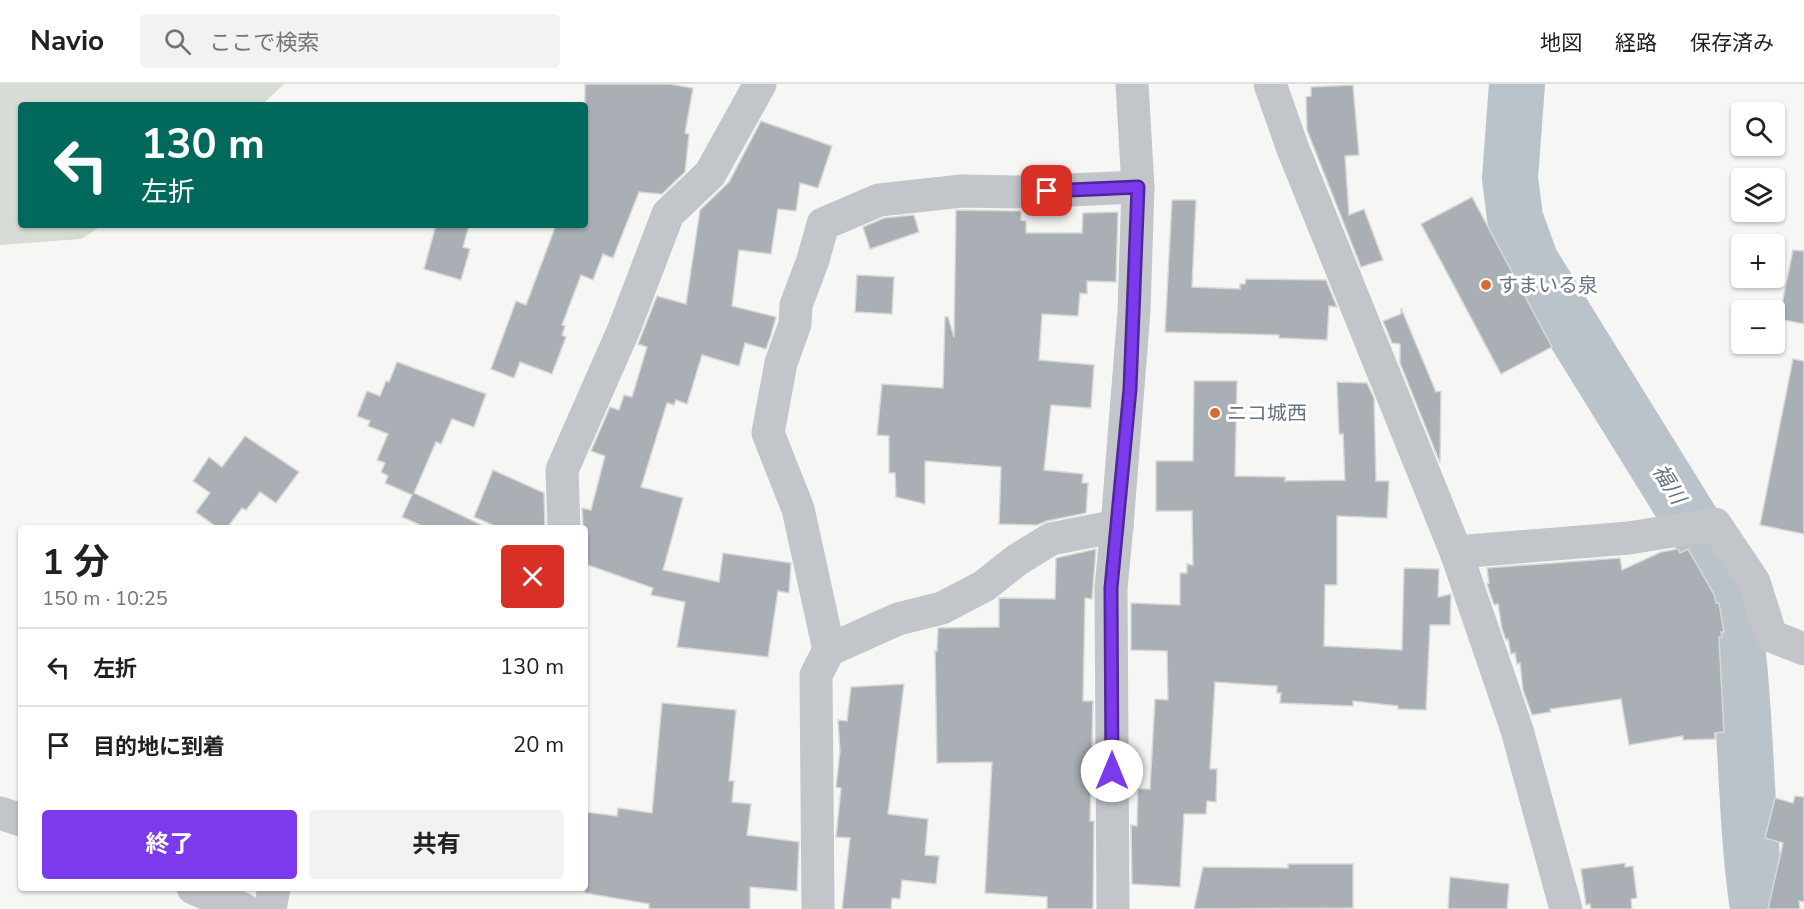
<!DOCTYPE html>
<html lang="ja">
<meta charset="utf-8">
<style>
body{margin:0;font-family:"Nunito Sans","Noto Sans JP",sans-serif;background:#f2f2f2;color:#202124;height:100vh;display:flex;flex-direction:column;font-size:22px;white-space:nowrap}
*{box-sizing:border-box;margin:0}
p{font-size:20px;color:#757577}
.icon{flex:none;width:33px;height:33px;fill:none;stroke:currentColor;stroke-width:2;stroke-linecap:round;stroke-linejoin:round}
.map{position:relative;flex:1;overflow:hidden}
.sheet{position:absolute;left:18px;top:441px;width:570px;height:366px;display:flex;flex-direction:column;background:#fff;border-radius:6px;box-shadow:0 2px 4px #0004}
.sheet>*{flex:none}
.hud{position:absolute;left:18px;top:18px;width:570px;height:126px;border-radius:6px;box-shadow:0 2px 4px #0004;background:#00695c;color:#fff;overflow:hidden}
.fabs{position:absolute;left:1731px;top:18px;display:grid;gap:12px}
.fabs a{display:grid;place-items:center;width:54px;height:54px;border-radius:6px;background:#fff;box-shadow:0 2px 4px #0004;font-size:30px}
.pin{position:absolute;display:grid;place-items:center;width:51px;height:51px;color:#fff;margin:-26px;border-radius:12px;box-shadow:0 3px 9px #0006}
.me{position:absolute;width:66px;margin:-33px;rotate:0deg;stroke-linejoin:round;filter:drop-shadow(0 0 4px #0008)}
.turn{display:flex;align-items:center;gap:21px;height:126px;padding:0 24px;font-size:27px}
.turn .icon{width:78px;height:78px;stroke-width:2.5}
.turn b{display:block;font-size:42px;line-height:51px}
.round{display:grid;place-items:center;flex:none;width:63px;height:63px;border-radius:6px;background:#f2f2f2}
.summary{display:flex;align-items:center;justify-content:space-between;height:102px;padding:0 24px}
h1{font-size:36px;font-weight:700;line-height:45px}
.button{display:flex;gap:12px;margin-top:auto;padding:12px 24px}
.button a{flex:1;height:69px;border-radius:6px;background:#7c3aed;color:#fff;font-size:24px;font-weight:700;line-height:69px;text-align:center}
.button a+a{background:#f2f2f2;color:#202124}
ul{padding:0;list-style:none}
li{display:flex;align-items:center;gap:18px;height:78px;padding:0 24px;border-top:2px solid #e0e0e0}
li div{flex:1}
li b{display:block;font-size:22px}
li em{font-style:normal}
header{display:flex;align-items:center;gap:36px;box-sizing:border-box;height:84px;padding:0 30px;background:#fff;border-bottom:2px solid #e0e0e0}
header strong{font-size:28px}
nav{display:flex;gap:33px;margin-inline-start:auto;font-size:21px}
.search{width:420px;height:54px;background:#f2f2f2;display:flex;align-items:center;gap:15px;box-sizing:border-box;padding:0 21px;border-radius:6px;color:#757577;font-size:22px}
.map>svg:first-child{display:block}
.green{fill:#d7ddd5}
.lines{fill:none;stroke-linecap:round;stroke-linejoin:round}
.river{stroke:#bac3c9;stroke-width:56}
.building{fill:#a9afb5;stroke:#d8d8d6;stroke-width:1.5}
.minor{stroke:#c2c5c9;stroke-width:33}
.route-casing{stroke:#51269a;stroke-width:15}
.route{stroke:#7c3aed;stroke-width:10}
.poi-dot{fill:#da6b30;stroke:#fff;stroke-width:2}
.labels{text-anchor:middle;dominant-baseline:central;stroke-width:6;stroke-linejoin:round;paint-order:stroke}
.poi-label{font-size:20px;fill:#677483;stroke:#fff;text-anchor:start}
.water-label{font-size:21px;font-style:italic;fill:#63747f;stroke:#fff}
</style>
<header>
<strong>Navio</strong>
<div class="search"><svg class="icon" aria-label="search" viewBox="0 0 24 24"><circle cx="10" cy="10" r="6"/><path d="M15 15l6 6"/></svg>ここで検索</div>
<nav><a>地図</a><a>経路</a><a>保存済み</a></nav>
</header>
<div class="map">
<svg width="1804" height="825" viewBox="0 0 1804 825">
<rect width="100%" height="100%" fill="#f6f7f4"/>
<!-- green -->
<path class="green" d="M0 0H284L262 21H21V141H103L81 155 0 161Z"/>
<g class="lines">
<!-- river -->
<path class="river" d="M1517 0 1510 94 1515 134 1531 178 1726 493C1749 599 1742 716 1758 825"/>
</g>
<!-- building -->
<g class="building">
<path d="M585 0H669L693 4 685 49 689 50 685 88 662 110 639 108 613 174 603 170 593 196 581 191 562 241 565 242 562 251 566 253 552 290 520 278 514 294 491 285 516 217 526 221 556 141H585Z"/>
<path d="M1353 1 1359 71 1345 72 1349 131 1364 125 1383 176 1361 183 1307 46 1306 13 1311 12V3Z"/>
<path d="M761 37 832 62 818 104 800 99 796 127 778 125 771 170 739 166 732 222 776 233 771 251 766 265 745 259 739 282 702 271 687 320 676 316 674 321 667 319 641 403 683 414 663 486 719 498 723 469 791 479 789 509 778 507 768 573 677 563 685 518 651 511 653 504 585 480 582 424 591 426 605 372 591 367 610 323 619 326 624 311 632 313 647 263 638 260 657 212 686 220 700 126 729 98Z"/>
<path d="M1472 113 1552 263 1501 290 1421 140Z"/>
<path d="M1172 116H1196L1192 203 1240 205V200H1245L1246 195 1326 196 1337 223 1329 222 1327 256 1279 254V251L1165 248Z"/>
<path d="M956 126 1021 127V136L1026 137V149H1082L1083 129 1118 128 1116 198 1087 197V210L1080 209 1078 232 1042 230 1039 276 1094 281 1091 324 1051 321 1044 386 1083 390 1082 399H1088L1086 429 1047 437 1037 441 999 440 1001 383 925 377V420L896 413 895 389H889V352L877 351 882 300 943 304 945 233H948L954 253Z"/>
<path d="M914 131 919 148 870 165 863 143 884 134Z"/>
<path d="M436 141H469L463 163 470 165 461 196 424 185Z"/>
<path d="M1793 166 1804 167V240L1779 235Z"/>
<path d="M857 191 894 193 892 230 855 228Z"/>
<path d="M1401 224 1436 308 1441 307 1440 379 1400 279V260L1392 259 1383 237 1401 230Z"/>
<path d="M1793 275 1804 277V450L1760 441Z"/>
<path d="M397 278 486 310 474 343 452 335 441 360 436 358 414 409 488 444H427L402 433 412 411 385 399 388 392 381 388 385 379 377 376 388 350 368 342 370 337 357 332 367 307 380 312 386 297 389 298Z"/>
<path d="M1194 297H1237L1235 392 1285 393V397L1345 396 1343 350H1339L1337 298 1367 299 1374 314 1376 397H1389L1387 434 1337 432V501H1325L1324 562 1402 566 1404 484 1439 485 1438 513 1451 510 1450 541H1430L1426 626 1398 625V622L1353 617V622L1280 619 1281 609H1277V602L1215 598 1210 685H1217L1216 718 1207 717 1206 730H1184L1180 803 1132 800 1131 741 1137 742 1138 705H1150L1155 615 1168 616 1167 567 1131 566V519L1180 521V489H1187V480L1193 481 1192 427H1156V377H1193Z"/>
<path d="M245 352 299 388 276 419 260 408 246 426 242 424 227 444H218L196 428 210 409 193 397 209 373 222 383Z"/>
<path d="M493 386 544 409 545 444H500L474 433Z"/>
<path d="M1096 465 1092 515 1085 514 1084 565 1083 617H1093L1090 737H1094L1093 825H1047V813L985 809 992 678 937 679 935 567H937L938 544 999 543V514L1055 515 1056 474Z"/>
<path d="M1678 465 1680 469 1688 465 1714 510 1716 519H1719L1724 548H1721L1722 553H1719L1724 648 1715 649V655L1683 656V652L1629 661 1621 615 1550 625 1551 628 1532 631 1523 606 1520 579 1517 580 1515 569 1511 570 1508 555 1506 556 1502 545 1498 520 1494 521 1487 500 1489 499 1487 484 1620 474 1622 486 1661 468Z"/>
<path d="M904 600 888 730 928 735 925 771 939 772 936 800 902 796 900 815 892 814 891 825H842L850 754 836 753 841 704 836 703 840 667 838 636 847 637 851 603Z"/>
<path d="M662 619 736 626 729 697H734L732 718 751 720 747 751 799 758 797 807 750 803V825H649V820L585 809V728L617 732 618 724 652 729Z"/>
<path d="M1795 712 1804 713V818L1799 817 1800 825H1768L1783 759 1765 754 1775 714 1793 719Z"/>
<path d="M1625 779V783L1633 782 1637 814 1631 815 1632 825H1591L1590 820 1586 821 1581 785Z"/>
<path d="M1288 780H1353V824L1194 825 1203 783 1288 784Z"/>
<path d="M1450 793 1509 800 1507 825H1448Z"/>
</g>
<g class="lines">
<!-- minor -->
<g class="minor">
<path d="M1270 0 1293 65 1456 468 1517 646 1566 825"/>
<path d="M1117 442 1134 227 1138 103 1132 0"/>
<path d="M564 444 562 386 624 245 668 130 710 90 760 0"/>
<path d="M1456 468 1629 454 1715 440 1754 498 1771 552 1804 565"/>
<path d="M829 566 798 425 768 349 781 279 795 240 796 221 813 176 823 140 879 116 962 107 1024 108 1138 103"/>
<path d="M0 729 21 736"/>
<path d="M193 804 243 825"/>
<path d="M270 825 274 804"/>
<path d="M818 825 816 591 829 566 898 535 942 524 984 502 1017 476 1051 455 1117 442 1111 504 1113 825"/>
</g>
</g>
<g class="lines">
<!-- route casing -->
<g class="route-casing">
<path id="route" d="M1047 107 1138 103 1130 305 1111 504 1112 687"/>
</g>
<!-- route -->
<use href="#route" class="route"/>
</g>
<!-- markers -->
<g class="poi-dot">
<circle cx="1486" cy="201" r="6"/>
<circle cx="1215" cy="329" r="6"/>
</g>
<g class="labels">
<!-- poi labels -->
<g class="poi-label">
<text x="1498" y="201">すまいる泉</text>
<text x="1227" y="329">ニコ城西</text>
</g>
<!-- water labels -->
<g class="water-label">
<text transform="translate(1669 400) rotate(58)">福川</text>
</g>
</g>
</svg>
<div class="fabs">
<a><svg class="icon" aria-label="search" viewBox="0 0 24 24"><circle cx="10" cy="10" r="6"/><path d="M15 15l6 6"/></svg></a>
<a><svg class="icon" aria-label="layers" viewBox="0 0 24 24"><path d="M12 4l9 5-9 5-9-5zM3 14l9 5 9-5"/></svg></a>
<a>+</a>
<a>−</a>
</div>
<div class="pin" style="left:1047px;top:107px;background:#d93025"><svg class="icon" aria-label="arrive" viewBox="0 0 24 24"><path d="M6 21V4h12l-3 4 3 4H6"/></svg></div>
<svg class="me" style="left:1112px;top:687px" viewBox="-20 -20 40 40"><circle r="19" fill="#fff"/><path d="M0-13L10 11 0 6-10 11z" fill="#7c3aed"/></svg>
<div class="hud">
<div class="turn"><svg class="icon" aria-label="left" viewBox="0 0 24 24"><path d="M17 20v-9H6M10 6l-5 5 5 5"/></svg><div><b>130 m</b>左折</div></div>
</div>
<section class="sheet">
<div class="summary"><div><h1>1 分</h1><p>150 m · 10:25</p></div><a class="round" style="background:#d93025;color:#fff"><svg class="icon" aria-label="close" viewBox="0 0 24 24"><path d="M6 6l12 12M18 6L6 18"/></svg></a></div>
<ul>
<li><svg class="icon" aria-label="left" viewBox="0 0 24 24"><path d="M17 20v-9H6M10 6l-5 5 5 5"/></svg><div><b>左折</b></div><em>130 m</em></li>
<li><svg class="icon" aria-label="arrive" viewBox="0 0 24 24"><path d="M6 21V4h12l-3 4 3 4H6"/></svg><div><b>目的地に到着</b></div><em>20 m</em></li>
</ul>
<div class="button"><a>終了</a><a>共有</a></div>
</section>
</div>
